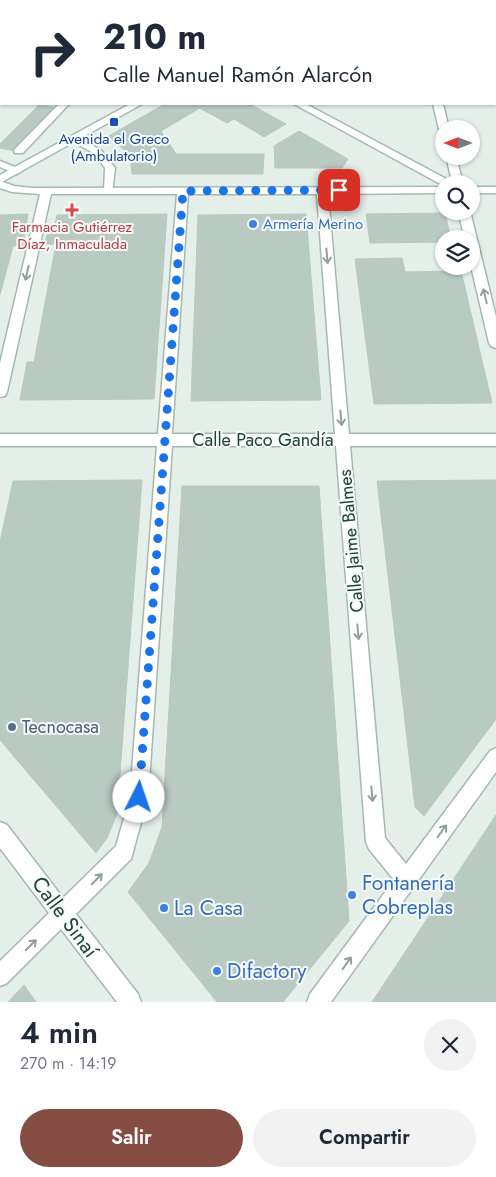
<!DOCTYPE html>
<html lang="es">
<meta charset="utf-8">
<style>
body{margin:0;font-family:Jost,sans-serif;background:#f2f2f3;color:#1f2937;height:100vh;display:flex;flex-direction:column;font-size:19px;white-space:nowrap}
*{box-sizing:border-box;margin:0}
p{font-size:16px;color:#747a83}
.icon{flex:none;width:28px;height:28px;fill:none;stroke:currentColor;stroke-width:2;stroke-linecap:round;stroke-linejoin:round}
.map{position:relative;height:1002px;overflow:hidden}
.panel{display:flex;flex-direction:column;background:#fff;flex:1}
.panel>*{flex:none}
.banner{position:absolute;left:0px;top:0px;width:496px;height:105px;box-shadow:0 1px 4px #0004;background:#fff;color:#1f2937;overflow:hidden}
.needle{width:32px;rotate:270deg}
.controls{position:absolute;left:435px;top:120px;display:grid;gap:10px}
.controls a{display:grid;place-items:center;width:45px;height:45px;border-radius:50%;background:#fff;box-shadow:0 1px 4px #0004;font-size:25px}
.pin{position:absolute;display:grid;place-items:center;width:42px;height:42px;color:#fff;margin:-21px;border-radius:10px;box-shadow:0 2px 8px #0006}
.me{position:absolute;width:55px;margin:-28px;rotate:4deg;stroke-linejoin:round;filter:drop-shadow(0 0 4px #0008)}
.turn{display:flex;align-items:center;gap:18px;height:105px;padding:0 20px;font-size:22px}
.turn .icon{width:65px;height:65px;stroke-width:2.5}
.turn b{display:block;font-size:35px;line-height:42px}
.round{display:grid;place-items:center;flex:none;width:52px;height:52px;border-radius:26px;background:#f2f2f3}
.summary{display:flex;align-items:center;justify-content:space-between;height:85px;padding:0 20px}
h1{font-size:30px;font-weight:600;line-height:38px}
.button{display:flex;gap:10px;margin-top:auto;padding:10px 20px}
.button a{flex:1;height:58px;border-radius:30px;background:#844c43;color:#fff;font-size:20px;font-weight:600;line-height:58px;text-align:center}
.button a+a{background:#f2f2f3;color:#1f2937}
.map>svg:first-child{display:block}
.building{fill:#b9cac3;stroke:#b6cac1}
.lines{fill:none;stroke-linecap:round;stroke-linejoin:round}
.lane-casing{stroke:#a6b8b1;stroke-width:3}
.street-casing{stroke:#a6b8b1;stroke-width:3}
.secondary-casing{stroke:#a1bcb2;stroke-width:3}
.path{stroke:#81b6a4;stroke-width:2;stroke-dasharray:2 2.5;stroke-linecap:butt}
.lane{fill:#fff;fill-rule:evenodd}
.street{fill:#fff;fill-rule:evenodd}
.secondary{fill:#fff;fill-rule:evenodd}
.oneway{stroke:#90a19c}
.route{stroke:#1a73e8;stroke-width:9;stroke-dasharray:0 16.2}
.transit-dot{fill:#1a4fb4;stroke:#f5fbf8;stroke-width:2}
.health-dot{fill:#e0444e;stroke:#f5fbf8;stroke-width:2}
.shop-dot{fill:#3f7fe0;stroke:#f5fbf8;stroke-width:2}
.service-dot{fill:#5c6f8a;stroke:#f5fbf8;stroke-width:2}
.labels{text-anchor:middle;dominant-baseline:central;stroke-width:4;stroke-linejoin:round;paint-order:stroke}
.far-transit-label{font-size:15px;fill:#164399;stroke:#f5fbf8}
.far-shop-label{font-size:15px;fill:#366cbe;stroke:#f5fbf8;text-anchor:start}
.far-health-label{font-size:15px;fill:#be3a42;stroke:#f5fbf8}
.street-label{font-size:18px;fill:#214339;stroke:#f5fbf8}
.service-label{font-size:18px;fill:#4e5e75;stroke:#f5fbf8;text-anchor:start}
.near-shop-label{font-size:21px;fill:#366cbe;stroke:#f5fbf8;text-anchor:start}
.near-street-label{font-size:21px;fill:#214339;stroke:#f5fbf8}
</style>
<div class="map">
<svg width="496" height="1002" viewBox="0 0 496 1002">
<rect width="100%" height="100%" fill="#e4efea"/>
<!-- building -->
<g class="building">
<path d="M40 104 57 108 15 151 0 148V144Z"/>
<path d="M165 104H192L200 108 161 131 150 134 133 122Z"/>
<path d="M192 104H250L286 124 264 137 234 119 227 123Z"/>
<path d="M133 122 150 134 161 131 176 154H264L263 174H132L131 163 127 153 109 136Z"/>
<path d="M299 131 348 159 342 168H275L274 146Z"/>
<path d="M445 213 451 239H444V242L370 243 366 214Z"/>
<path d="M28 214 23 246H13L0 295V215Z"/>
<path d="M167 214 154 399 20 400 27 362H34L56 244H45L48 230H54L57 215Z"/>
<path d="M306 214 321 400 191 401 198 215Z"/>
<path d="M402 258 405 272 461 271 492 403 374 404 355 259Z"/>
<path d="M142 480 117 814 107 838 96 853 0 740V542L13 481Z"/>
<path d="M496 480V719L424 816 415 807 377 481Z"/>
<path d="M182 486H319L349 921 283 1002H217L128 892 149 863 162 827Z"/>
<path d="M496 815V1002H372Z"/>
<path d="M24 985 36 1002H8Z"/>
</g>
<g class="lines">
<!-- lane casing -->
<g class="lane-casing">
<g id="lane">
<path d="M75 136 101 150 115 168 112 193H106L104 191 105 168 95 154 72 141 71 139Z"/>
<path d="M0 161 20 169 22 171 17 174 0 167Z"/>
</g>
</g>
<!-- street casing -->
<g class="street-casing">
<g id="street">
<rect x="245" y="0" width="9" height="1"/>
<path d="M1 13V19L0 20V14Z"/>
<path d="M59 104H69L23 153H15L14 151 15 149Z"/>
<path d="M294 104H306L452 182 446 156H456L463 184H444V186Z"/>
<path d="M433 104H443L449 129H444V132L439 129Z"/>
<path d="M0 181 14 186 32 188 444 187V193L328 194 349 434H496V446H350L385 838 406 864 490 751 496 748V772L331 1002H307L310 994 394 880 369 849 366 842 336 446H172L148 797 131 859 76 914 138 994 141 1002H117L61 929 7 983 0 986V961L49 913 0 848V822L7 825 63 898 116 846 130 797 157 446H0V434H158L177 194H51L7 392 5 396 0 397V363L40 194 12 192 0 188ZM188 194H317L335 434H172Z"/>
<rect x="471" y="187" width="25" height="6"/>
<path d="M458 211H470L496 317V348L491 346 489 343 471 266V239H465Z"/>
</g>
</g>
<!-- secondary casing -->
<g class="secondary-casing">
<g id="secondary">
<rect x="69" y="0" width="10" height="1"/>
<rect x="104" y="0" width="10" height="1"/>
<path d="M130 104H142L0 183V175Z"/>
</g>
</g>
<!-- path -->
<g class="path">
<path d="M181 1 185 0"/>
<path d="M463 1 467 0"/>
</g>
<!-- lane -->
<use href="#lane" class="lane"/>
<!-- street -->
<use href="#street" class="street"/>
<!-- secondary -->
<use href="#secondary" class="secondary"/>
</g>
<!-- one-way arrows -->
<defs><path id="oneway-shaft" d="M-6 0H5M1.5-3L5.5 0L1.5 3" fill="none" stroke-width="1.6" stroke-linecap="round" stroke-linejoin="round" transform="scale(1.25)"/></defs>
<g class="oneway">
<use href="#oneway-shaft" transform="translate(327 256) rotate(85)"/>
<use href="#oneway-shaft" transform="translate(27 273) rotate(103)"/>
<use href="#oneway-shaft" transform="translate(485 296) rotate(-103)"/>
<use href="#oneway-shaft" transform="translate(341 418) rotate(85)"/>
<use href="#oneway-shaft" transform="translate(358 632) rotate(85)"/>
<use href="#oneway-shaft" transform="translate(372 794) rotate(85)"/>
<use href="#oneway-shaft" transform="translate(442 831) rotate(-54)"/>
<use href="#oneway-shaft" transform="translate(97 879) rotate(-45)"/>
<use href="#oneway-shaft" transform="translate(31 945) rotate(-45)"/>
<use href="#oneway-shaft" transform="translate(347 963) rotate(-54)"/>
</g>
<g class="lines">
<!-- route -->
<path class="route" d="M139 797 183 191 339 190"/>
</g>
<!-- markers -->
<rect class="transit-dot" x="109" y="117" width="10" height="10" rx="2.5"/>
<path class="health-dot" d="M69.5 202.5h5v5h5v5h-5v5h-5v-5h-5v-5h5z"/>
<g class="shop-dot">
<circle cx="253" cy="224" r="5"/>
<circle cx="352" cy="895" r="5"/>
<circle cx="164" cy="908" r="5"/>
<circle cx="217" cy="971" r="5"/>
</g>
<circle class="service-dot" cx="12" cy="727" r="5"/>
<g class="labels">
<!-- far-transit labels -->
<g class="far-transit-label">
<text x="114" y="139">Avenida el Greco<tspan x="114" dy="17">(Ambulatorio)</tspan></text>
</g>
<!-- far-shop labels -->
<g class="far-shop-label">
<text x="263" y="224">Armería Merino</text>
</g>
<!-- far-health labels -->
<g class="far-health-label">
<text x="72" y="227">Farmacia Gutiérrez<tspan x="72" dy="17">Díaz, Inmaculada</tspan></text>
</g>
<!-- street labels -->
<g class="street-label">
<text x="263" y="440">Calle Paco Gandía</text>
<text transform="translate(351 541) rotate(-95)">Calle Jaime Balmes</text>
</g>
<!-- service labels -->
<g class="service-label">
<text x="22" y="727">Tecnocasa</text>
</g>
<!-- near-shop labels -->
<g class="near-shop-label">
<text x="362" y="883">Fontanería<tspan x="362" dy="24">Cobreplas</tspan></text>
<text x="174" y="908">La Casa</text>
<text x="227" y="971">Difactory</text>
</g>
<!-- near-street labels -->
<g class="near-street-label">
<text transform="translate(65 917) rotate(53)">Calle Sinaí</text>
</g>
</g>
</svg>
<div class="controls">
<a><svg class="needle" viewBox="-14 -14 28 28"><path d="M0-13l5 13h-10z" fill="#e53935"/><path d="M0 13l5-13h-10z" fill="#747a83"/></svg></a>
<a><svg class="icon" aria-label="search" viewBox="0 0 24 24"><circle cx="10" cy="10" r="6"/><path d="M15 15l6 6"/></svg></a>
<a><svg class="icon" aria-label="layers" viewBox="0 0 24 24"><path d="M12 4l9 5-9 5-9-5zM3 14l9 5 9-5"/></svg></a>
</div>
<div class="pin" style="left:339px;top:190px;background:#d93025"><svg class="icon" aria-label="arrive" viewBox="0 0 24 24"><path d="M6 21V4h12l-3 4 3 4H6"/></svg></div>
<svg class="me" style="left:139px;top:797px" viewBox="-20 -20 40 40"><circle r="19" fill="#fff"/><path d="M0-13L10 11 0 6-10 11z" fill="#1a73e8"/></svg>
<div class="banner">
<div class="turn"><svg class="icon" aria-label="right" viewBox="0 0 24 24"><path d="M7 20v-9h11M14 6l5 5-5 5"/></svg><div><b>210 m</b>Calle Manuel Ramón Alarcón</div></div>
</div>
</div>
<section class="panel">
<div class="summary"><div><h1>4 min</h1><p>270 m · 14:19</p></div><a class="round"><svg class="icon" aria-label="close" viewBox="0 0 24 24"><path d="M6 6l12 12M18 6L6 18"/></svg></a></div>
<div class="button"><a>Salir</a><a>Compartir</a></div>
</section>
